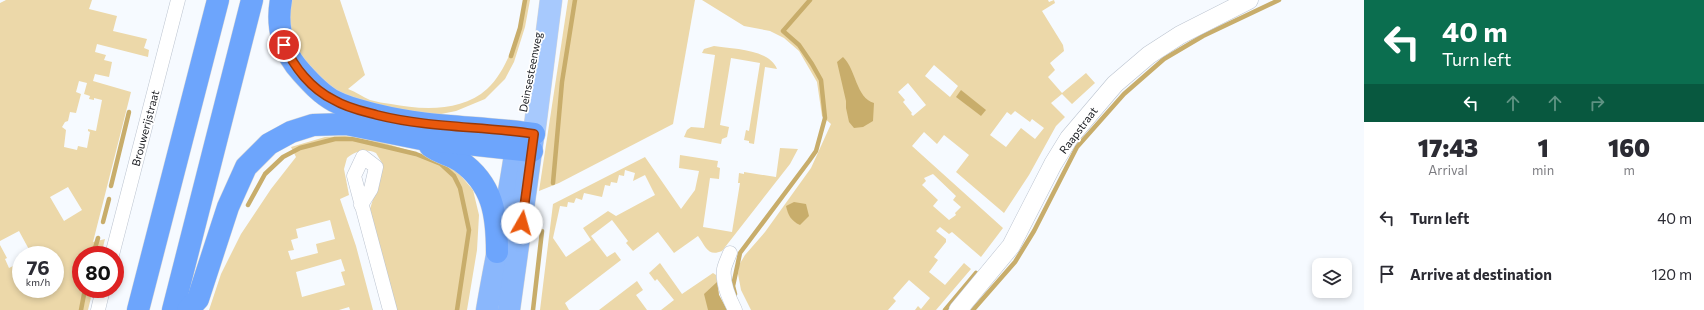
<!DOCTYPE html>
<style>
body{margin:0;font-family:Commissioner,sans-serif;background:#f7f7f7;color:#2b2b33;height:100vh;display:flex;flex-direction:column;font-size:15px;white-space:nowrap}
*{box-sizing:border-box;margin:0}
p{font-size:13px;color:#7c7c81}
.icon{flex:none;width:22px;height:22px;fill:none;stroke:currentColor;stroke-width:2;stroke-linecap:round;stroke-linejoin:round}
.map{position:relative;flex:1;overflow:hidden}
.drawer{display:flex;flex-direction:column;background:#fff;width:340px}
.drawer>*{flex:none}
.banner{background:#0b6e4f;color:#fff;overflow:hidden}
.controls{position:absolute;left:1312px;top:258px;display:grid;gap:8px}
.controls a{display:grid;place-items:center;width:40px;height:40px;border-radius:8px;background:#fff;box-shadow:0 2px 6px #0003;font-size:20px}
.speed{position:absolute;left:12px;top:246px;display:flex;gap:8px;font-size:20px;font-weight:700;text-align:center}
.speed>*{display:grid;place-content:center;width:52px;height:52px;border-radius:50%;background:#fff;box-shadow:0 2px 6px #0003;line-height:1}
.speed small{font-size:10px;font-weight:400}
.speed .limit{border:6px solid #d22;background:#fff;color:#111}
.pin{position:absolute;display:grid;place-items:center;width:34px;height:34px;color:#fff;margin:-17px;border:2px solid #fff;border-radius:50%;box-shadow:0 1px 4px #0007}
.me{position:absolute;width:44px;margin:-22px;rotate:7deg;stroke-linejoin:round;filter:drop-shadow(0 0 3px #0008)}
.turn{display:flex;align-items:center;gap:14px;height:84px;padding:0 12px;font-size:18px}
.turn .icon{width:52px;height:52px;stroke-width:2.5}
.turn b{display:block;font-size:28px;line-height:34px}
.lanes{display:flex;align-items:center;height:38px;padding:0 12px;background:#0003;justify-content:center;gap:20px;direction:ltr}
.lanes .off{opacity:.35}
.eta{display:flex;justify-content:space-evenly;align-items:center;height:68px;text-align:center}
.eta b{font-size:24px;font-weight:800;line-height:28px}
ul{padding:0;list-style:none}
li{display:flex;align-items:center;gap:12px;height:56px;padding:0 12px}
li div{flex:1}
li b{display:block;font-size:15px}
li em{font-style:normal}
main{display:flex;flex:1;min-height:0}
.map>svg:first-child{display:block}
.green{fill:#ecd8a9;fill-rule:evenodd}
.water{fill:#c8ad6b}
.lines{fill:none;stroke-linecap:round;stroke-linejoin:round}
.stream{stroke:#c8ad6b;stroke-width:4.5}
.minor-casing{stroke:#bcc4d0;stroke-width:15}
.tertiary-casing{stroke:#bcc4d0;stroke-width:19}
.primary-casing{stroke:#d5d6d7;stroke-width:23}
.trunk-casing{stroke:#d5d6d7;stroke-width:23}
.motorway-casing{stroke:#d5d6d7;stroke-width:23}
.minor{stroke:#fff;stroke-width:14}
.tertiary{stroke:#fff;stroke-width:18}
.primary{stroke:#a7c9fd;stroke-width:22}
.trunk{stroke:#8ab7fc;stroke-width:22}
.motorway{stroke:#6da5fc;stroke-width:22}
.route-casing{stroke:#983908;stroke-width:10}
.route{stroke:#ea580c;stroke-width:7}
.labels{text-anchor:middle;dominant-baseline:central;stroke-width:3.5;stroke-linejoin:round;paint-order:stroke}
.street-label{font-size:11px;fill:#181a1f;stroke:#fff}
</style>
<main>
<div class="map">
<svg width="1364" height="310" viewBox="0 0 1364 310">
<rect width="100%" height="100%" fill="#f6faff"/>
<!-- green -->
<g class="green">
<path d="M6 0H92L89 9 117 16 113 31 147 39 144 48 149 50 148 57 97 44 95 52 106 55 104 60 112 62 109 77 95 74 93 81 131 92 93 242 105 239 101 255H81V289H93L88 310H0V245L7 258 5 259 9 268 21 262V289H55V255H32L19 231 0 241V3ZM79 81 87 83 84 94 90 96 89 99 94 100V98L102 100 96 131 88 129V131L90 132 87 148 78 146 77 150 64 147 66 130 62 127 65 122 68 121 70 112 76 113 81 94 76 92ZM68 187 82 210 64 221 50 197Z"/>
<path d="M290 0H340L365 75 348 89C356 92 363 97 370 100 377 102 384 103 391 104 422 110 462 112 487 89 509 69 520 28 524 0H530L525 27 514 62 505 79 485 99 456 111 436 115H417L336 93 300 61 288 29Z"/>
<path d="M568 0H695L673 124 559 183 539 191Z"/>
<path d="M702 0H1048L1049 2 1054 0 1055 3 1042 11 1063 45 1064 51 1050 63 1055 70 1048 77 1062 93 1086 73 1095 83 1072 104 1062 94 1051 103 1065 117 1056 126 1029 175 1004 213 956 172 969 155 944 135 937 144 924 132 912 146 1003 228 981 257 952 232 949 234 940 227 936 231 946 239V242L934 257 938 260 929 272 945 285 964 263 971 269 936 310H915L918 306 921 309 930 298 909 280 893 298 896 301 888 310H751L741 290 738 274 739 265 745 255 765 232 811 168 831 124 822 116 817 82 799 51 784 38 770 31 744 26ZM934 65 958 86 950 97 925 76ZM908 83 926 105 913 116 911 114 912 113 903 102 905 100 898 92ZM1015 111 1030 122 1032 119 1044 128 1035 139 1021 128 1006 147 990 135 1007 112 1011 115ZM933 174 956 196 953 200 961 207 955 213 956 215 949 220 933 206 938 200 922 185 926 181 924 178Z"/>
<path d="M714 46C733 49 769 49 777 69L765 67 754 144 749 143V141L744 140 746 130 749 131 760 63 731 58 720 125 729 127 727 137 722 139 721 144 684 137 687 130 691 127 704 128 715 55 702 53 704 49Z"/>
<path d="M345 136 378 141 444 161 455 169 473 190 479 215 477 250 467 310H393L370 209 382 170V163L376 153C365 148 356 151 347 158L344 169 349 195 340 199 356 246 373 310H350L349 307 339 310H209L221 274 241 234 271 189 296 157 291 147 325 137ZM330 220 335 239 316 244 318 253 291 260 288 251 294 250 291 240 298 238 296 229ZM341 259 345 271 341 272 345 285 302 297 296 272Z"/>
<path d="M780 148 798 149 790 164 722 251C708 257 706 247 698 236L674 253 658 232 633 251 626 243 628 241 612 220 591 236 607 257 615 252 621 260 565 303 569 310H540L553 204 645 157 681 209 695 190 699 171 679 168 680 155 718 161 717 167 720 168 719 179 710 178 703 227 732 232 740 183H738L739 173 744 174V172L776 177ZM625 170 635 173 633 181 645 175 655 195 616 216 608 211 583 228 591 240 566 257 553 238 560 206 567 207 568 202 574 203 576 198 582 200 584 193 602 197 605 185 610 186 611 182 617 183 619 175 624 176Z"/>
<path d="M660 263 682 294 713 273 716 275 719 295 727 310H661L674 300 657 279 655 281 649 273Z"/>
<path d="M637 281 643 290 636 295 647 310H599Z"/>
</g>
<!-- water -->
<g class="water">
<path d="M843 57C856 69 856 98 874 103L873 121 863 127 854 128 849 122 846 108V101L837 62Z"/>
<path d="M961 90 986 110 981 116 956 97Z"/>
<path d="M794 202 806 204 809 216 800 225C791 221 788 215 786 206Z"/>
<path d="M717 282 719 295 727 310H708L704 294Z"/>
</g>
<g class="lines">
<!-- stream -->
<g class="stream">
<path d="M511 56 520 28 525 0"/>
<path d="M553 183 562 82 575 0"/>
<path d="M111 186 129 112"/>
<path d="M248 205 265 174 283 157 300 148 335 139H353L416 154 441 164 454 176 460 188 469 230 457 310"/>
<path d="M103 222 109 199"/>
<path d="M93 255 98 238"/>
<path d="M735 294 733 286 740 253 809 161 816 151 825 118 821 80 812 64 799 45 783 31 810 0"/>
<path d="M81 310 85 289"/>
<path d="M533 310 542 231"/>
<path d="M945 310 976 273"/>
<path d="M973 310 1015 262 1034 231 1077 147 1124 94 1164 59 1203 36 1279 0"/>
</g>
<!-- minor casing -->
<g class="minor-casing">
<g id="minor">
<path d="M361 205 371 189 376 167 363 157 354 176 390 310"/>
<path d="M730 253C728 258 725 264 724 269 722 283 729 298 735 310"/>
<path d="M112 255 178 0"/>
<path d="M98 310 103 289"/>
</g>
</g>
<!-- tertiary casing -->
<g class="tertiary-casing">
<path id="tertiary" d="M958 310 1011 246 1053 164 1069 138 1115 84 1149 55 1180 35 1249 0"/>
</g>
<!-- primary casing -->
<g class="primary-casing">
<path id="primary" d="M534 134 551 0"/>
</g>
<!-- trunk casing -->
<g class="trunk-casing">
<g id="trunk">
<path d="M487 310C497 250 511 192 518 132"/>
<path d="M509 310 533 137"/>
</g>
</g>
<!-- motorway casing -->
<g class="motorway-casing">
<g id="motorway">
<path d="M281 0C276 27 283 53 302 73 311 83 321 94 334 101 347 108 362 111 377 115 429 128 481 126 534 134"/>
<path d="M430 146C439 153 451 155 460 161 493 184 497 215 497 252"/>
<path d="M138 310 218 0"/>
<path d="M173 310 252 0"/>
<path d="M188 310 198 299 228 207 246 167 269 144 291 132 313 125 346 124 421 139 532 151"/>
</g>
</g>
<!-- minor -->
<use href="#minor" class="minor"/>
<!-- tertiary -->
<use href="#tertiary" class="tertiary"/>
<!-- primary -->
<use href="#primary" class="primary"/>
<!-- trunk -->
<use href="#trunk" class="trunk"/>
<!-- motorway -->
<use href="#motorway" class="motorway"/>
</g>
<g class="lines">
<!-- route casing -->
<g class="route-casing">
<path id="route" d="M284 45C294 67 311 89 334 100 347 108 362 111 377 115 429 128 481 126 534 134L522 223"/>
</g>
<!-- route -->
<use href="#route" class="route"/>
</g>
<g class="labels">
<!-- street labels -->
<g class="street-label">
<text transform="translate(530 72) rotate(-79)">Deinsesteenweg</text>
<text transform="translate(145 128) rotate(-75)">Brouwerijstraat</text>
<text transform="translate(1078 130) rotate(-53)">Raapstraat</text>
</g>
</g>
</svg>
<div class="controls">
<a><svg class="icon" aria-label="layers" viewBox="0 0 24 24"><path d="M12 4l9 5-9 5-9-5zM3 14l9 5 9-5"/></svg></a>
</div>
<div class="speed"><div>76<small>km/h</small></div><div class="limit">80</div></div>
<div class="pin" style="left:284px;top:45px;background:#d93025"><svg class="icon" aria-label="arrive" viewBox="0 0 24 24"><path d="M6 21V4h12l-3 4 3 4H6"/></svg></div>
<svg class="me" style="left:522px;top:223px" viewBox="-20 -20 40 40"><circle r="19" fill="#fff"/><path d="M0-13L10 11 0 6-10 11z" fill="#ea580c"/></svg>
</div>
<section class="drawer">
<div class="banner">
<div class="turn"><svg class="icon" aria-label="left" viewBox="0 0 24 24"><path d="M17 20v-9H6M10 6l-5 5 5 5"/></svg><div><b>40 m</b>Turn left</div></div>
<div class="lanes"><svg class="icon" aria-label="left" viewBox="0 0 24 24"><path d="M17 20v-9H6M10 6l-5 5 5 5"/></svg><svg class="icon off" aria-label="ahead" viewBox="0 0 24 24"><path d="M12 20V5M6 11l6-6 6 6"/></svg><svg class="icon off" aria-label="ahead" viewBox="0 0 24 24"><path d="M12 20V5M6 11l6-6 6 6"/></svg><svg class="icon off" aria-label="right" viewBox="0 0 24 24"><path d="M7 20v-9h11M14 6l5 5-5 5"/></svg></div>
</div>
<div class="eta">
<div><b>17:43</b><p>Arrival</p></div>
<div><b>1</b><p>min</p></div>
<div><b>160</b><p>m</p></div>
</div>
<ul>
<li><svg class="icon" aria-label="left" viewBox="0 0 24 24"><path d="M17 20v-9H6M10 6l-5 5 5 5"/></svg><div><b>Turn left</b></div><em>40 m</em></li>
<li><svg class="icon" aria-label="arrive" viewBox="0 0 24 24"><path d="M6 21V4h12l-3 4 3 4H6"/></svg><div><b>Arrive at destination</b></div><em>120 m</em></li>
</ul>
</section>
</main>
